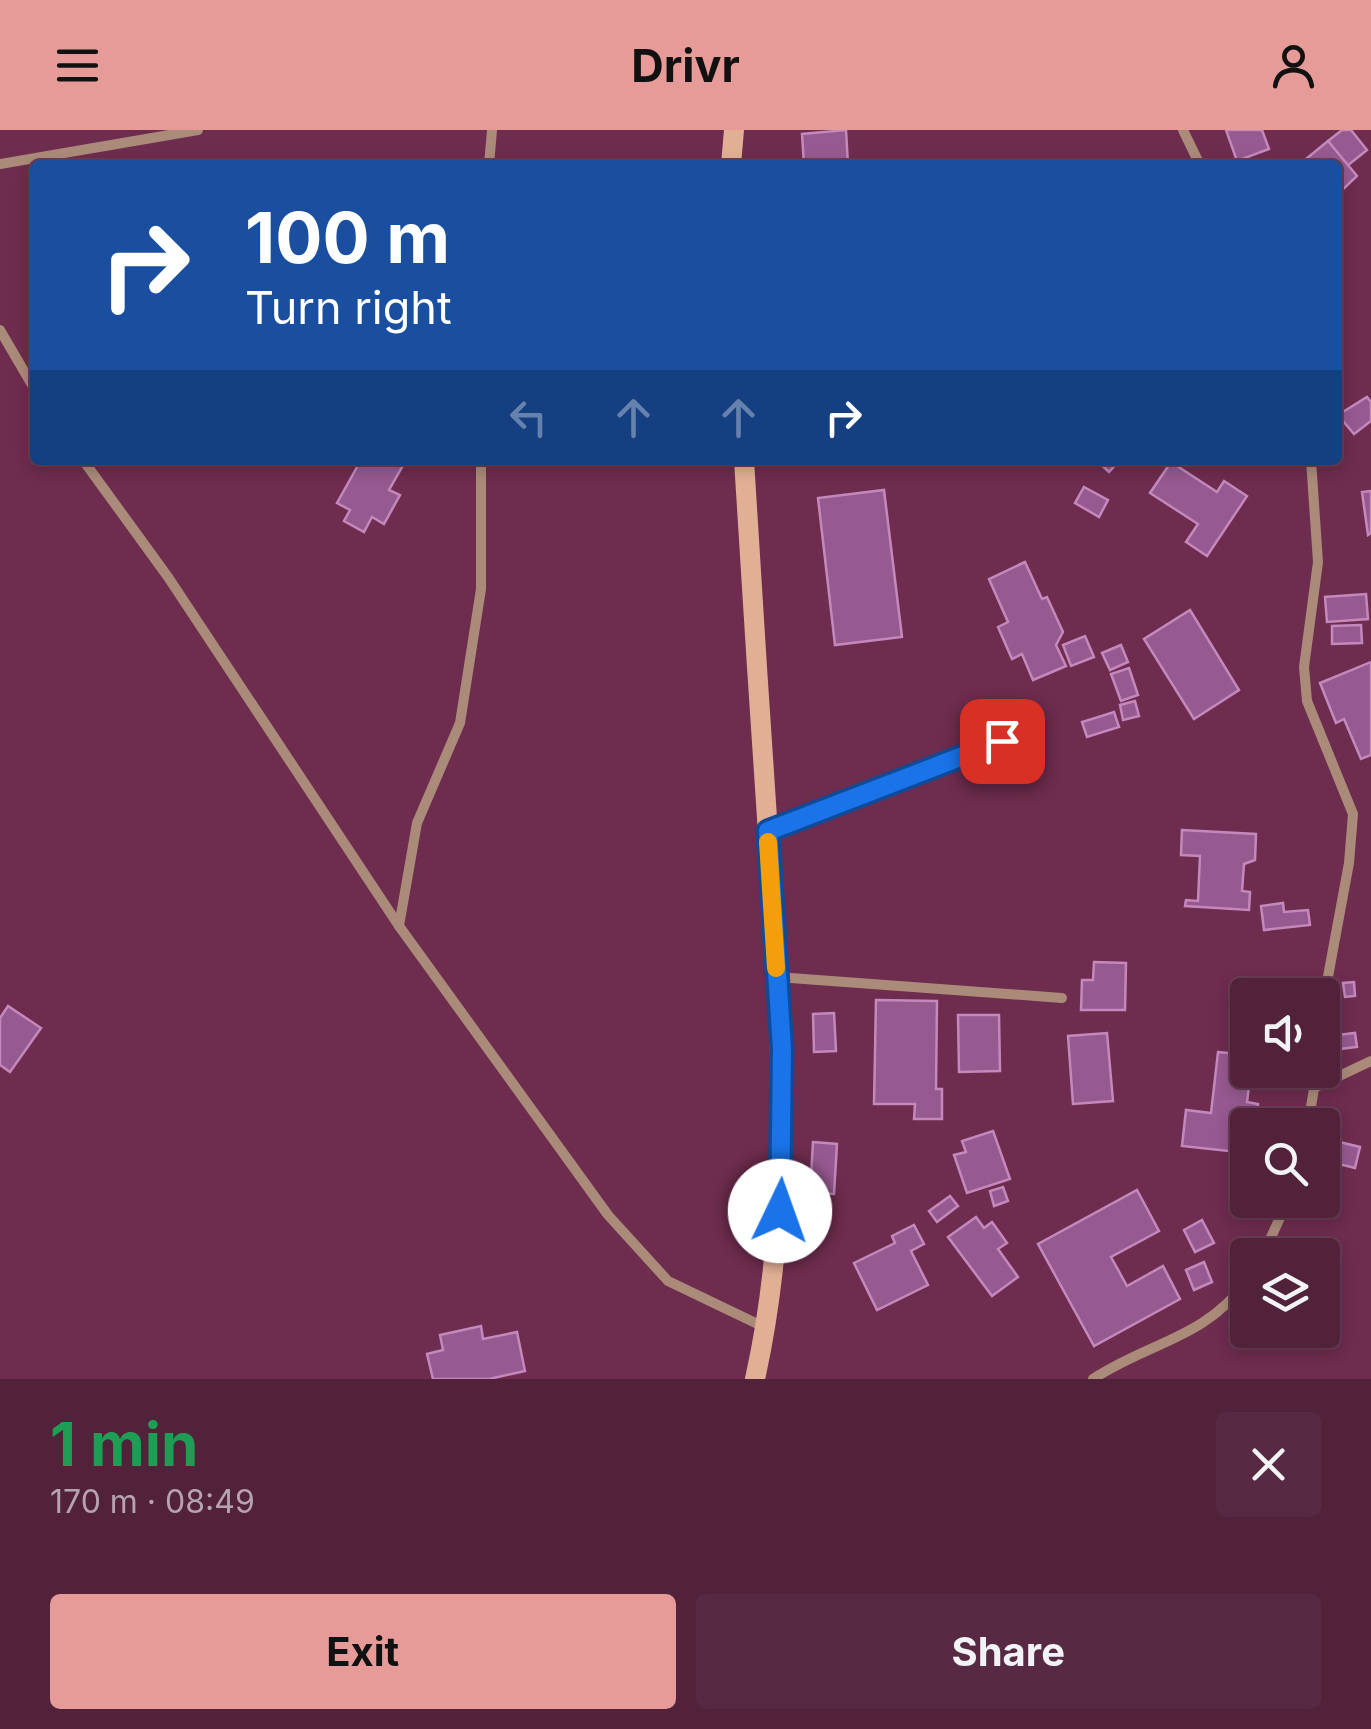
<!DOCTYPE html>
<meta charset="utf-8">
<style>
body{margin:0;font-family:Inter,sans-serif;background:#582942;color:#f1f3f6;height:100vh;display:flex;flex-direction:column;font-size:38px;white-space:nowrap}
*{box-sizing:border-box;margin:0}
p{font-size:32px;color:#b5a3af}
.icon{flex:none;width:55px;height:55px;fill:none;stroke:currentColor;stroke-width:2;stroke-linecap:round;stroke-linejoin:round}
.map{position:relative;height:1249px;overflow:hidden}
.details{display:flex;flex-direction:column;background:#52213a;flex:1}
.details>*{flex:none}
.banner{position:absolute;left:30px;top:30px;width:1312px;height:305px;border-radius:10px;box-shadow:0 5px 15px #0003,0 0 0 2px #683e54;background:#1a4fa0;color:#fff;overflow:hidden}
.fabs{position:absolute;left:1230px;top:848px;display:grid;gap:20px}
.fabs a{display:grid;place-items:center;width:110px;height:110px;border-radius:10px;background:#52213a;box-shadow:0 5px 15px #0003,0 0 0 2px #683e54;font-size:50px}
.pin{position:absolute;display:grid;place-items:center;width:85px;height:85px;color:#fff;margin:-42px;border-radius:20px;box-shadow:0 5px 15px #0006}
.me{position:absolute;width:110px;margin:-55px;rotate:3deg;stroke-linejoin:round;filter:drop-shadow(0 0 8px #0008)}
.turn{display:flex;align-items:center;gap:35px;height:210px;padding:0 50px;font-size:45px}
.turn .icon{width:130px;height:130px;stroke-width:2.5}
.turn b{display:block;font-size:70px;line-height:85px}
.lanes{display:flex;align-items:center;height:95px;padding:0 50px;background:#0003;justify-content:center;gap:50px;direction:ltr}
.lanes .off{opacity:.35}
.round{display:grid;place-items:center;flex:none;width:105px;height:105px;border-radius:10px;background:#582942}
.overview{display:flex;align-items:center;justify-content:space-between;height:170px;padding:0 50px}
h1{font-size:60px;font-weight:700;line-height:75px;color:#1e9e55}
.button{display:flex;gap:20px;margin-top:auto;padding:20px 50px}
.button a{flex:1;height:115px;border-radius:10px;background:#e69b98;color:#111;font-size:40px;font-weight:700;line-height:115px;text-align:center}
.button a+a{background:#582942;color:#f1f3f6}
header{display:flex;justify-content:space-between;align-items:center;height:130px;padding:0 50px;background:#e69b98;color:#111;font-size:45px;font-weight:700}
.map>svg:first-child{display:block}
.building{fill:#965990;stroke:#c488bd;stroke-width:2.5}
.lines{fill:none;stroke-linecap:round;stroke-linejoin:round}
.street{stroke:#aa8a79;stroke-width:10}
.secondary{stroke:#e1af94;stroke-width:20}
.route-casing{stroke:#114b97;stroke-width:25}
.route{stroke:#1a73e8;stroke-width:18}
.slow{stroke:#f59e0b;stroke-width:18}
</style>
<header><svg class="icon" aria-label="menu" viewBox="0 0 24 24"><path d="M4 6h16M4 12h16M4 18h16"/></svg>Drivr<svg class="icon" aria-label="person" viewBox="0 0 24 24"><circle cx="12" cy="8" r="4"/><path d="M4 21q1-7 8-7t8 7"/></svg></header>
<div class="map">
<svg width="1371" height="1249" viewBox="0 0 1371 1249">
<rect width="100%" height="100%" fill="#6e2c4e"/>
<!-- building -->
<g class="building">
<path d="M846 0 848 35H804L802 4Z"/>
<path d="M1226 0H1262L1269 19 1237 31Z"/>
<path d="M1342 0H1351L1367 20 1347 36 1328 11Z"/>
<path d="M1328 11 1357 46 1338 64V35H1311L1306 29Z"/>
<path d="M1367 267 1371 272V291L1354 304 1338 285Z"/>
<path d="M361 330 405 332 389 360 400 365 384 394 372 387 364 402 344 391 350 380 337 373Z"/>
<rect x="876" y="330" width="24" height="5"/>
<path d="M1096 330H1120L1109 342Z"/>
<path d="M1171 332 1217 362 1224 351 1247 366 1207 426 1186 412 1198 394 1150 363Z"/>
<path d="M1084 357 1108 370 1099 387 1075 373Z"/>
<path d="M884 360 902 507 835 515 818 368Z"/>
<path d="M1371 361V403L1368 405 1362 362Z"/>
<path d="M1025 432 1042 469 1047 467 1063 502 1056 515 1066 536 1033 550 1022 524 1012 529 998 497 1008 492 989 449Z"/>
<path d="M1366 464 1368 489 1327 492 1325 467Z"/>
<path d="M1190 480 1239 560 1194 589 1144 509Z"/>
<path d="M1361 495 1362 513 1332 514V496Z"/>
<path d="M1085 506 1094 527 1071 536 1063 515Z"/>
<path d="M1121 515 1128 532 1110 540 1102 523Z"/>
<path d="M1371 532V625L1361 629 1344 589 1336 593 1320 553Z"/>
<path d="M1129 538 1138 565 1121 571 1111 544Z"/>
<path d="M1135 571 1139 586 1123 590 1120 575Z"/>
<path d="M1114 582 1119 597 1087 607 1082 592Z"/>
<path d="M1182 700 1256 704 1255 730 1244 734 1242 761 1250 762 1249 780 1185 776 1186 770 1198 771 1200 726 1181 725Z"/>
<path d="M1283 773 1284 782 1308 780 1310 795 1264 800 1261 776Z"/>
<path d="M1094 832 1126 833 1125 880H1081L1082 850H1093Z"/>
<path d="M1354 852 1355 866 1345 867 1343 853Z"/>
<path d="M876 870 937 871 936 959H942V989H914L915 974H874Z"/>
<path d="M8 876 41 898 10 942 0 935V888Z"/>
<path d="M834 883 836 921 814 922 813 884Z"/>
<path d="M958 885H999L1000 941 959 942Z"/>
<path d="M1107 903 1113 971 1073 974 1068 906Z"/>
<path d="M1355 903 1357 917 1339 919 1337 905Z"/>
<path d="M1218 922 1248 925V940H1251L1247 972 1258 974 1256 995H1248V1023L1182 1016 1186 980 1211 983Z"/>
<path d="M993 1001 1010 1049 967 1063 954 1025 966 1022 962 1011Z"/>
<path d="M1323 1008 1360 1017 1355 1038 1322 1030Z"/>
<path d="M813 1012 837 1014 834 1064 810 1063Z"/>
<path d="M1003 1057 1008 1071 994 1076 990 1061Z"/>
<path d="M1137 1060 1159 1101 1111 1127 1127 1156 1163 1136 1180 1169 1094 1216 1038 1114Z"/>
<path d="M950 1066 958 1076 937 1092 929 1081Z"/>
<path d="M976 1087 984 1098 992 1092 1007 1113 998 1119 1018 1147 992 1166 948 1107Z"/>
<path d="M1202 1090 1214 1113 1195 1122 1184 1100Z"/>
<path d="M914 1095 924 1114 911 1121 928 1155 877 1180 854 1133 895 1113 892 1106Z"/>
<path d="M1204 1132 1212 1152 1194 1160 1186 1140Z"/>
<path d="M481 1196 483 1209 517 1202 525 1241 489 1249H433L427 1224 443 1220 440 1205Z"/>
</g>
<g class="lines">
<!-- street -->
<g class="street">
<path d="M1183 0 1200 35"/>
<path d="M0 34 198 0"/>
<path d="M489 35 492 0"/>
<path d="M0 200 35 260"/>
<path d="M83 330 168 447 399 796 608 1085 668 1151 766 1198"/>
<path d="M1311 330 1318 432 1304 537 1307 571 1353 684 1349 733 1322 879"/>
<path d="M768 701 1002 611"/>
<path d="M399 796 417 693 460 593 481 459V330"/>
<path d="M777 847 1062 868"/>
<path d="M1316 957 1371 931"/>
<path d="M1308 995 1317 940"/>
<path d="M1263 1125 1288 1070"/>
<path d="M1093 1249C1151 1211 1203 1210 1248 1150"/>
</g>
<!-- secondary -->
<g class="secondary">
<path d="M731 35 734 0"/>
<path d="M744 330C752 464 761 599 770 733 781 907 793 1078 755 1249"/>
</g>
</g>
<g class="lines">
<!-- route casing -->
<g class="route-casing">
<path id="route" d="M780 1081 782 919 768 701 1002 611"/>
</g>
<!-- route -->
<use href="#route" class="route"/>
<!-- slow -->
<path class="slow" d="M768 712 776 838"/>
</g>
</svg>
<div class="fabs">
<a><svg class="icon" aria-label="sound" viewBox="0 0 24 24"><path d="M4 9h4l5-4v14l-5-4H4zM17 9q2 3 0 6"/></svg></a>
<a><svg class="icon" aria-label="search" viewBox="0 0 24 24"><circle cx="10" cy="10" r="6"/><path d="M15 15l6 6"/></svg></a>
<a><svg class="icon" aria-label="layers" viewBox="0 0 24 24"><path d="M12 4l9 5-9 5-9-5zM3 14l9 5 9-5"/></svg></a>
</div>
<div class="pin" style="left:1002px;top:611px;background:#d93025"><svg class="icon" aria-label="arrive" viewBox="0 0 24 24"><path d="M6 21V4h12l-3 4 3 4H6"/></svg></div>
<svg class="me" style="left:780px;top:1081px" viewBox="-20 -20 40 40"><circle r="19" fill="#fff"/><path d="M0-13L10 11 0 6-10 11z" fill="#1a73e8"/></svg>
<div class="banner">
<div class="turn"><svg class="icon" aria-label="right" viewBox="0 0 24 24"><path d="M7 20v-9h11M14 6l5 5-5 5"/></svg><div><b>100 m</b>Turn right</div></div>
<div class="lanes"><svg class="icon off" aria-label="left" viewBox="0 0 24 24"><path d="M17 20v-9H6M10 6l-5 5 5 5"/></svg><svg class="icon off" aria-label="ahead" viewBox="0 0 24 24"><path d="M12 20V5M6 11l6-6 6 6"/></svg><svg class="icon off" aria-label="ahead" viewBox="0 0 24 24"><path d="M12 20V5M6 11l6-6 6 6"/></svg><svg class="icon" aria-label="right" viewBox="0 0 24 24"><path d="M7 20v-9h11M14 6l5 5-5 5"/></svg></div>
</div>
</div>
<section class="details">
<div class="overview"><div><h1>1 min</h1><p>170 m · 08:49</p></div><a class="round"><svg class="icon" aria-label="close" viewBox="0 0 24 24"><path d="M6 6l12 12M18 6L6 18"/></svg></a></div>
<div class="button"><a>Exit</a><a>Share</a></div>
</section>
